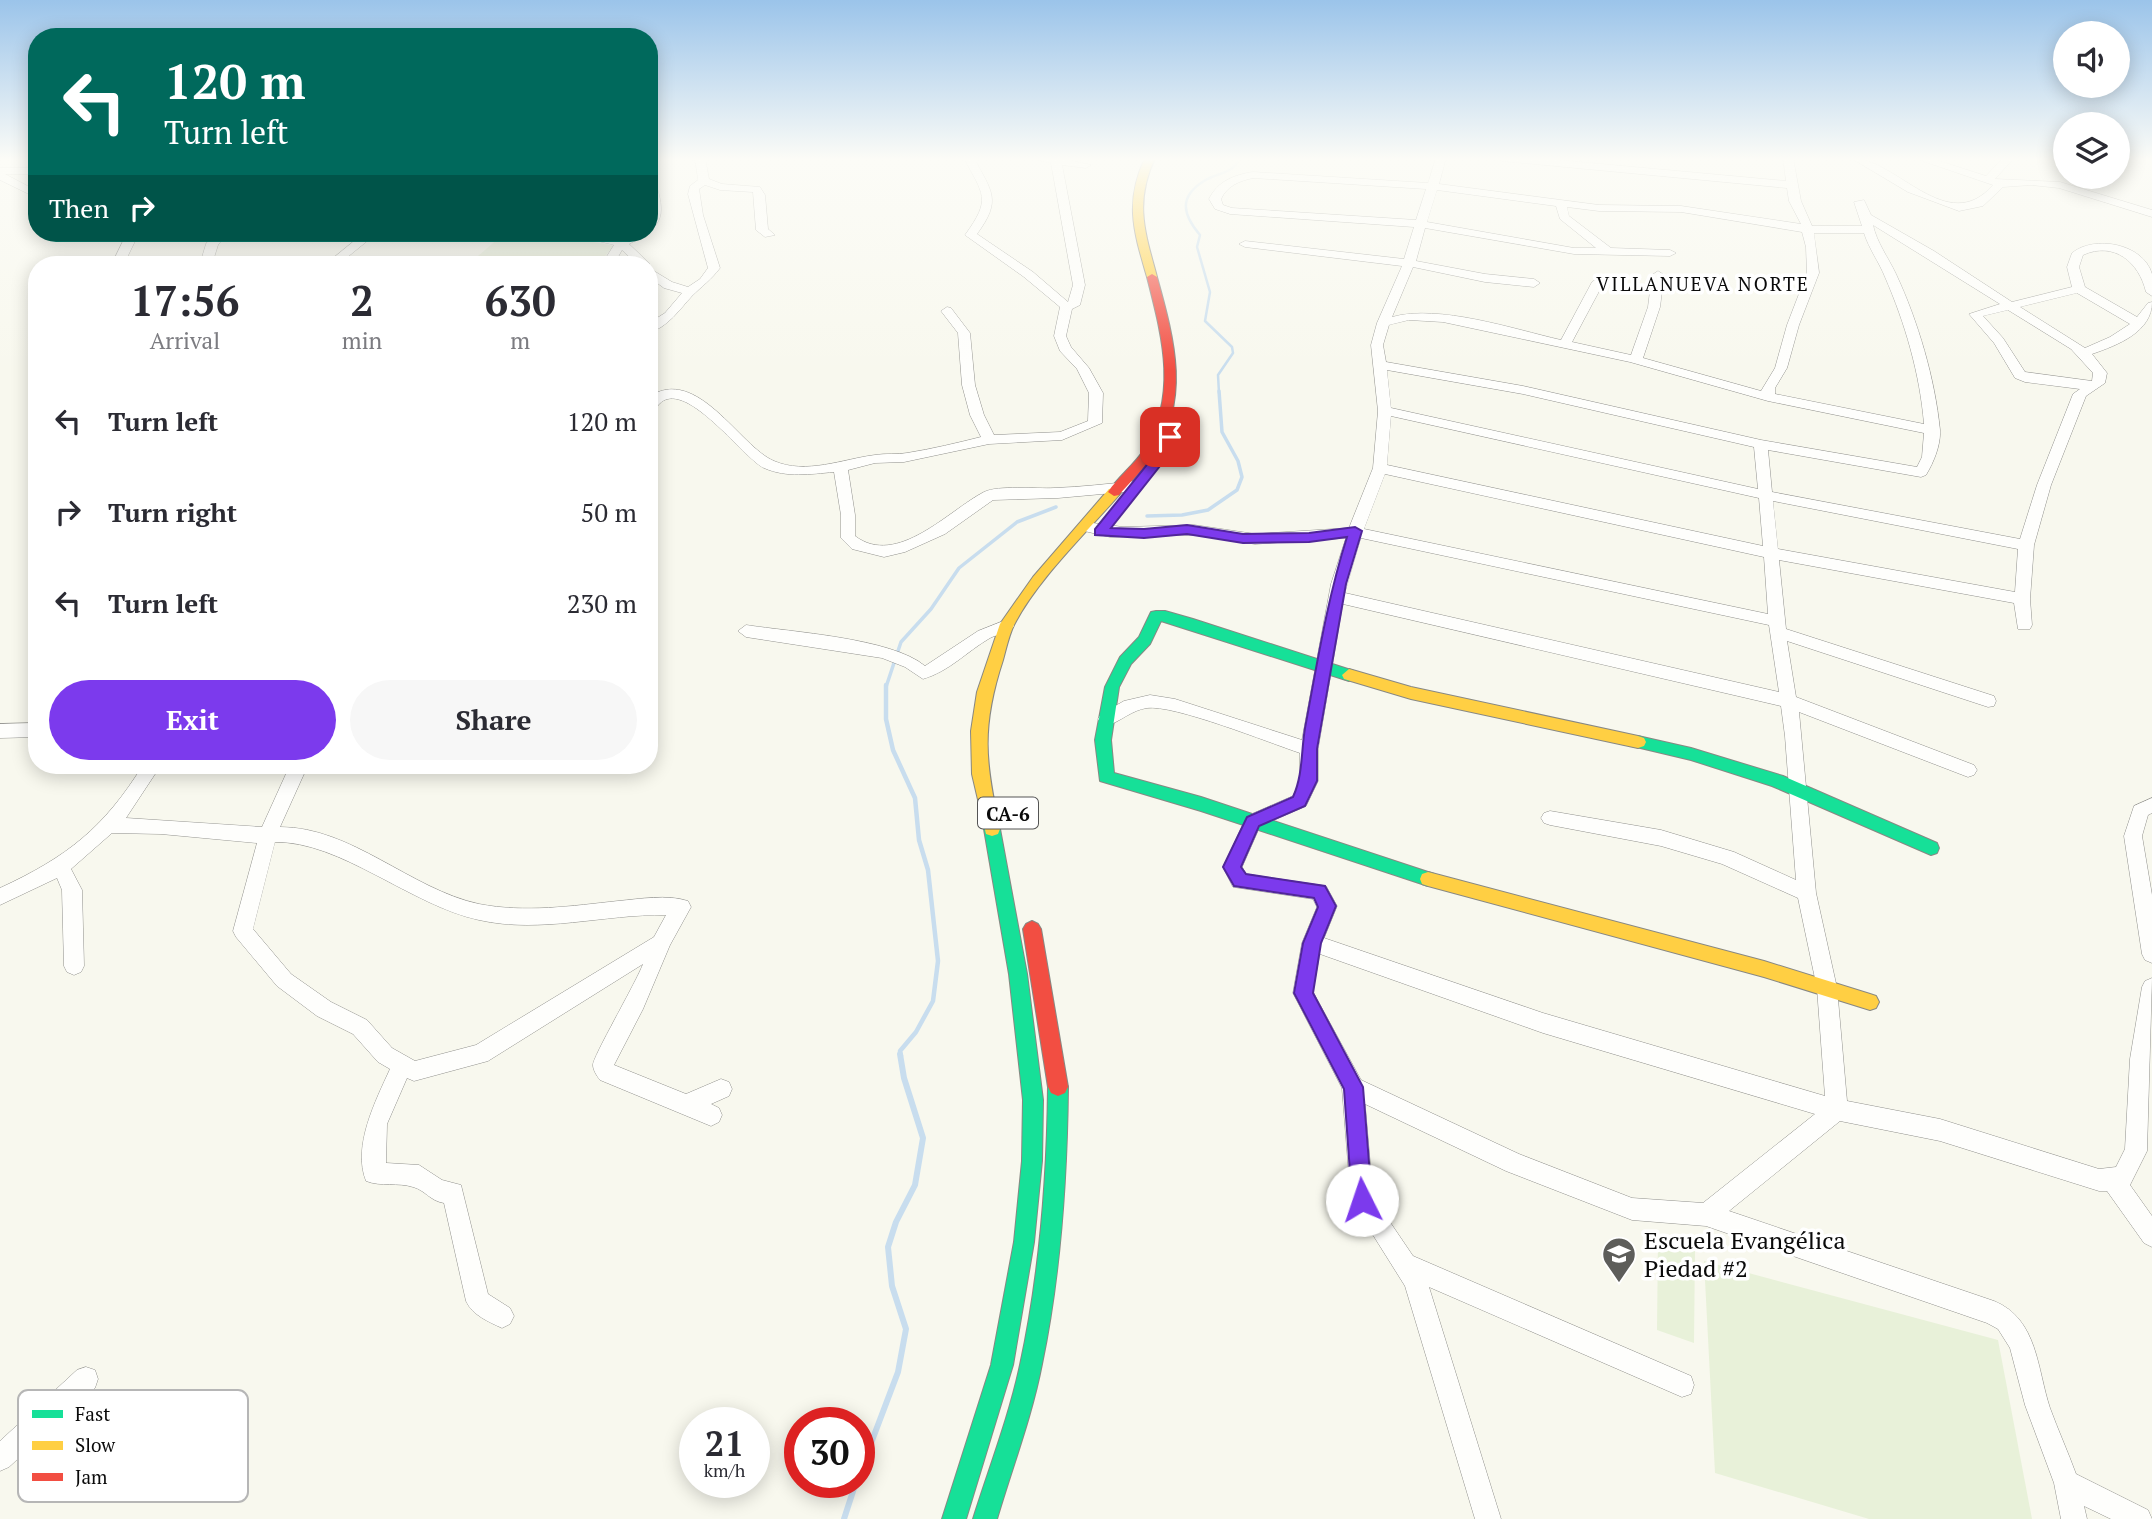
<!DOCTYPE html>
<meta charset="utf-8">
<style>
body{margin:0;font-family:"PT Serif",serif;background:#f7f7f7;color:#2b2b33;height:100vh;display:flex;flex-direction:column;font-size:26px;white-space:nowrap}
*{box-sizing:border-box;margin:0}
p{font-size:23px;color:#7c7c81}
.icon{flex:none;width:38px;height:38px;fill:none;stroke:currentColor;stroke-width:2;stroke-linecap:round;stroke-linejoin:round}
.map{position:relative;flex:1;overflow:hidden}
.side{position:absolute;left:28px;top:256px;width:630px;height:518px;display:flex;flex-direction:column;background:#fff;border-radius:28px;box-shadow:0 4px 18px #0003}
.side>*{flex:none}
.hud{position:absolute;left:28px;top:28px;width:630px;height:214px;border-radius:28px;box-shadow:0 4px 18px #0003;background:#00695c;color:#fff;overflow:hidden}
.controls{position:absolute;left:2053px;top:21px;display:grid;gap:14px}
.controls a{display:grid;place-items:center;width:77px;height:77px;border-radius:50%;background:#fff;box-shadow:0 4px 18px #0003;font-size:35px}
.speed{position:absolute;left:679px;top:1407px;display:flex;gap:14px;font-size:35px;font-weight:700;text-align:center}
.speed>*{display:grid;place-content:center;width:91px;height:91px;border-radius:50%;background:#fff;box-shadow:0 4px 18px #0003;line-height:1}
.speed small{font-size:18px;font-weight:400}
.speed .limit{border:10px solid #d22;background:#fff;color:#111}
.pin{position:absolute;display:grid;place-items:center;width:60px;height:60px;color:#fff;margin:-30px;border-radius:14px;box-shadow:0 4px 10px #0006}
.me{position:absolute;width:77px;margin:-38px;rotate:356deg;stroke-linejoin:round;filter:drop-shadow(0 0 5px #0008)}
.turn{display:flex;align-items:center;gap:24px;height:147px;padding:0 21px;font-size:32px}
.turn .icon{width:91px;height:91px;stroke-width:2.5}
.turn b{display:block;font-size:49px;line-height:60px}
.then{display:flex;align-items:center;height:66px;padding:0 21px;background:#0003;gap:14px;font-size:26px}
.eta{display:flex;justify-content:space-evenly;align-items:center;height:119px;text-align:center}
.eta b{font-size:42px;font-weight:800;line-height:49px}
.primary-button{display:flex;gap:14px;margin-top:auto;padding:14px 21px}
.primary-button a{flex:1;height:80px;border-radius:42px;background:#7c3aed;color:#fff;font-size:28px;font-weight:800;line-height:80px;text-align:center}
.primary-button a+a{background:#f7f7f7;color:#2b2b33}
ul{padding:0;list-style:none}
li{display:flex;align-items:center;gap:21px;height:91px;padding:0 21px}
li div{flex:1}
li b{display:block;font-size:26px}
li em{font-style:normal}
.map>svg:first-child{display:block}
.pitch{fill:#e8f1d9}
.lines{fill:none;stroke-linecap:round;stroke-linejoin:round}
.stream-far3{stroke:#c8ddee;stroke-width:2.5}
.stream-far2{stroke:#c8ddee;stroke-width:3.5}
.stream-far1{stroke:#c8ddee;stroke-width:4.5}
.stream{stroke:#c8ddee;stroke-width:6}
.street-casing{stroke:#91918d;stroke-width:1}
.fast-casing{stroke:#888883;stroke-width:2}
.slow-casing{stroke:#888883;stroke-width:2}
.jam-casing{stroke:#888883;stroke-width:2}
.street{fill:#fefefc;fill-rule:evenodd}
.fast{fill:#16e098;fill-rule:evenodd}
.slow{fill:#ffcf43;fill-rule:evenodd}
.jam{fill:#f24e42;fill-rule:evenodd}
.route{fill:#7c3aed;stroke:#51269a;stroke-width:2}
.labels{text-anchor:middle;dominant-baseline:central;stroke-width:7;stroke-linejoin:round;paint-order:stroke}
.far-neighbourhood-label{font-size:19px;letter-spacing:2px;fill:#0a0a0a;stroke:#fff}
.shield{fill:#fff;stroke:#545454;stroke-width:2}
.shield-label{font-size:19px;font-weight:bold;fill:#0a0a0a}
.near-poi-label{font-size:24px;fill:#0a0a0a;stroke:#fff;text-anchor:start}
.key{fill:#fff;stroke:#b6b6b6;stroke-width:2}
.key-label{font-size:19px;fill:#0a0a0a}
</style>
<div class="map">
<svg width="2152" height="1519" viewBox="0 0 2152 1519">
<rect width="100%" height="100%" fill="#f8f8ee"/>
<!-- pitch -->
<g class="pitch">
<path d="M505 233H548L614 246 598 264H485L472 261Z"/>
<path d="M1658 1237 1695 1250 1694 1343 1657 1330Z"/>
<path d="M1704 1261 1998 1340 2032 1519H1869L1715 1473Z"/>
</g>
<g class="lines">
<!-- stream-far3 -->
<path class="stream-far3" d="M1219 393 1218 375 1233 353 1232 347 1205 321 1210 292 1197 247 1200 235C1183 215 1178 197 1204 181 1218 172 1232 175 1240 158"/>
<!-- stream-far2 -->
<g class="stream-far2">
<path d="M1147 516 1182 515 1208 510 1237 490 1242 477 1238 461 1222 432 1219 391"/>
<path d="M886 687 901 642 931 609 959 568 1017 522 1056 507"/>
</g>
<!-- stream-far1 -->
<path class="stream-far1" d="M886 685V719L893 750 915 798 919 840 928 870 938 961 933 1001 916 1032 900 1051 901 1056"/>
<!-- stream -->
<g class="stream">
<path d="M859 1475 898 1372 906 1329 892 1286 888 1247 896 1222 915 1185 923 1138 904 1078 900 1054"/>
<path d="M844 1519 856 1482"/>
</g>
<!-- street casing -->
<g class="street-casing">
<g id="street">
<path d="M695 158H705L709 179 722 184 760 187 765 195 768 229 775 235 765 237 756 230 753 192 720 190 705 185 699 189 703 215 720 268C711 280 702 286 692 296 679 310 669 326 649 333V323L665 313 682 293 664 288 649 277V268L672 282 688 287 700 279 708 268 688 194 690 186 698 180Z"/>
<path d="M964 158H974C992 192 1002 200 977 234L1033 272 1068 302 1073 285 1051 163 1030 158H1060L1091 165 1086 168 1062 165 1085 285 1080 305 1072 309 1066 336 1071 347 1089 368 1103 393 1102 423 1062 440 989 444 904 462 875 463 848 470 855 515V536C897 568 949 510 984 492 998 485 1037 489 1054 488 1081 487 1108 484 1135 481L1142 486 1135 491 1058 498 993 500 945 534 905 552 884 557 852 549 841 538V515L834 472C810 474 787 478 764 468 742 458 676 364 654 412L649 413V397C697 364 740 447 774 461 806 475 843 459 875 455 886 453 897 455 907 453 932 449 957 443 981 437L970 415 962 385 958 333 941 311 947 307 951 308 970 333 975 385 984 415 994 435 1060 432 1088 421 1089 393 1077 369 1060 351 1054 336 1060 307 1024 277 965 235C992 198 983 195 964 158Z"/>
<path d="M1436 158H1446L1439 184 1599 205 1681 206 1801 224 1789 201 1787 188 1502 161 1497 158H1536L1786 181 1783 158H1793L1801 201 1812 226H1862L1854 202 1864 200 1871 215 1934 251 2012 302 2072 287 2067 267 2072 253C2094 235 2143 243 2152 274 2152 280 2152 289 2152 296L2146 292C2139 262 2114 241 2083 255L2079 267 2085 287 2137 317 2148 303 2152 302C2152 332 2118 345 2092 354L2107 373 2105 383 2086 396 2051 485 2034 545 2030 599 2032 625 2030 629H2018L2014 603 1779 560 1786 629 1994 696 1996 701 1994 706 1988 707 1787 641 1796 697 1974 765 1977 770 1974 775 1968 777 1799 712 1816 893 1837 988 1847 1101 1940 1119 2099 1169 2116 1167 2125 1149 2130 1059 2142 987 2145 981 2152 978 2147 1151 2130 1185 2152 1216V1247L2144 1243 2107 1191H2099L1940 1141 1840 1121 1729 1211 1994 1301C2038 1319 2037 1369 2050 1408 2058 1430 2068 1452 2076 1474L2148 1510 2152 1519H2111L2084 1506 2087 1519H2061L2054 1483 2025 1405 2010 1348 1998 1329 1987 1323 1706 1226 1632 1220 1506 1171 1365 1104 1373 1197 1413 1256 1691 1376 1694 1385 1691 1394 1682 1397 1429 1287 1501 1519H1475L1405 1286 1351 1200 1342 1088 1293 993 1302 943 1317 907 1313 899 1233 887 1223 867 1247 816 1293 796 1300 781V753C1270 743 1173 704 1147 708 1132 710 1121 721 1107 726L1101 724 1098 719 1101 714 1124 701 1150 695 1175 699 1302 740 1331 584 1346 538 1255 544 1194 535 1110 537 1080 530 1078 527 1085 522 1123 527 1194 525 1255 534 1349 528 1373 468 1378 411 1371 345 1377 323 1402 266 1245 247 1239 244 1245 241 1404 259 1414 227 1230 214 1215 209 1209 199C1218 181 1234 175 1253 172L1428 183ZM1253 178 1426 189 1416 220 1232 208 1223 205 1221 199C1227 186 1239 181 1253 178ZM1437 190 1556 206 1560 219 1596 248H1574L1427 222ZM1567 207 1599 211 1681 212 1802 232 1806 247 1807 273 1787 325 1775 368 1761 391 1643 358 1660 307 1664 275 1658 271 1652 275 1648 307 1631 355 1572 342 1604 282 1598 278 1592 282 1561 340C1513 329 1439 304 1392 317L1413 267 1485 282 1534 287 1540 283 1534 279 1485 274 1416 261 1425 228 1574 254 1670 256 1676 253 1670 250 1611 248 1569 216ZM1873 225 2000 304 1969 314 1994 343 2015 378 2025 382 2080 389 2073 394 2037 485 2020 539 1772 492 1768 450 1921 477 1926 475C1934 462 1941 444 1940 430 1935 379 1918 321 1896 274 1888 257 1877 243 1873 225ZM1814 233H1864C1869 249 1879 262 1885 277 1905 323 1920 374 1924 424L1775 394V388L1787 368 1799 325 1819 273ZM2077 293 2130 324 2110 337 2085 348 2020 307ZM2008 310 2071 349 2093 373 2092 381 2025 372 2003 338 1983 316ZM1409 320 1443 322 1630 362 1768 401 1924 433 1922 457 1917 467 1761 440 1523 386 1386 362 1383 345 1389 325ZM1387 370 1523 394 1754 447 1758 489 1391 408ZM1391 416 1759 498 1763 546 1387 465ZM1385 474 1764 557 1768 614 1364 529ZM1773 501 2018 549 2015 592 1778 549ZM1361 538 1769 625 1779 692 1345 593ZM1343 604 1781 706 1785 736 1796 880 1734 852 1661 830 1550 811 1544 813 1541 818 1544 823 1550 825 1661 846 1722 864 1798 898 1817 988 1825 1096 1543 1013 1324 938 1337 906 1326 886 1246 874 1242 867 1260 826 1306 806 1318 781V749ZM1320 954 1543 1033 1815 1114 1703 1203 1632 1198 1519 1154 1361 1080 1313 992Z"/>
<path d="M1851 158C1897 158 1947 238 1993 185L1914 158H1930L1986 176 2003 158H2014L1995 179 2060 182 2152 210V217L2059 188 2031 185 2003 187 1983 206 1959 211 1908 192Z"/>
<path d="M0 168H37V174H5L37 191V198L0 180Z"/>
<path d="M649 175 654 178C659 194 669 220 649 230L651 206Z"/>
<path d="M127 233H139L124 264H112Z"/>
<path d="M215 233H227L218 245 212 264H200L206 244Z"/>
<path d="M364 233H377L339 264H326Z"/>
<path d="M564 233H586L620 239 634 233H649L629 244 650 264H637L622 250 614 264H602L614 245Z"/>
<path d="M293 259 297 261 298 264H286Z"/>
<path d="M649 453 656 457V474L649 478Z"/>
<path d="M1006 620 1012 622 1014 626C1009 633 998 634 990 638 966 652 950 671 923 679L905 667 882 658 746 637 738 631 746 625C791 632 892 638 925 666L978 631Z"/>
<path d="M37 723V737L0 738V724Z"/>
<path d="M143 765H161L126 818 262 827 290 765H308L280 827C352 827 410 889 479 904 525 913 572 906 618 901 640 899 667 894 688 901L691 907 670 945 643 1009 614 1065 686 1094 721 1079 729 1082 732 1089 729 1096 711 1104 719 1108 722 1115 719 1122 711 1126 600 1080C597 1076 593 1070 593 1065 592 1058 637 981 643 964L488 1061 414 1081 407 1078 387 1124 386 1163 419 1165 442 1180 461 1185 488 1294 510 1308 514 1316 510 1324 502 1328C489 1322 472 1315 466 1301L444 1203C430 1201 425 1190 413 1187 398 1182 381 1187 366 1181 352 1146 376 1100 390 1069L378 1062 353 1034 317 1016 277 986 236 937 233 931 257 843 161 834 112 833 71 869 82 890 84 966 81 972 74 975 67 972 64 966 62 890 57 878 0 905V888C67 857 104 828 143 765ZM275 842C341 841 410 905 479 920 541 934 604 914 666 915L654 937 476 1045 415 1061 392 1048 367 1020 331 1002 291 974 253 929Z"/>
<path d="M2152 798V813L2148 815 2142 836 2152 895V963L2145 960 2142 954 2124 836 2134 806Z"/>
<path d="M86 1367 95 1370 98 1379 95 1388 9 1467 0 1471V1441L77 1370Z"/>
</g>
</g>
<!-- fast casing -->
<g class="fast-casing">
<g id="fast">
<path d="M1156 611H1165L1193 619 1354 671 1356 675 1349 681 1161 621 1150 644 1131 664 1119 687 1111 740 1114 773 1201 797 1428 872 1434 874 1436 879 1434 884 1428 886 1201 811 1100 781 1095 740 1105 687 1120 657 1139 637 1151 612Z"/>
<path d="M1638 736 1691 748 1783 776 1937 843 1939 848 1937 853 1931 855 1772 786 1691 760 1632 746 1630 742 1632 738Z"/>
<path d="M992 822 998 824 1000 829 1027 974 1043 1100 1042 1161 1034 1242 1013 1365 966 1519H942L991 1365 1014 1242 1022 1161 1023 1100 1009 974 984 829 986 824Z"/>
<path d="M1058 1078 1065 1081 1068 1087C1067 1180 1061 1273 1042 1364 1032 1416 1012 1468 997 1519H973C989 1468 1009 1417 1020 1365 1040 1273 1047 1180 1048 1087L1051 1081Z"/>
</g>
</g>
<!-- slow casing -->
<g class="slow-casing">
<g id="slow">
<path d="M1145 158H1155C1134 203 1145 232 1157 277L1152 280 1147 277C1134 232 1124 203 1145 158Z"/>
<path d="M1114 488 1119 489V495C1086 533 1037 580 1014 625 1009 635 1006 649 1003 660 981 727 985 762 1000 829L998 834 992 836 986 834 972 774 971 731 977 692 1000 624 1033 577 1109 489Z"/>
<path d="M1349 669 1411 687 1638 736 1644 738 1646 742 1644 746 1638 748 1411 699 1344 679 1342 675Z"/>
<path d="M1428 872 1764 961 1870 994 1876 996 1879 1002 1876 1008 1870 1010 1764 977 1428 886 1422 884 1420 879 1422 874Z"/>
</g>
</g>
<!-- jam casing -->
<g class="jam-casing">
<g id="jam">
<path d="M1152 274 1157 277C1174 339 1192 402 1151 458 1141 472 1129 483 1119 495L1114 496 1108 492C1118 477 1133 466 1143 451 1179 396 1162 336 1147 277Z"/>
<path d="M1032 921 1038 924 1041 929 1068 1087 1065 1093 1058 1096 1051 1093 1048 1087 1023 929 1026 924Z"/>
</g>
</g>
<!-- street -->
<use href="#street" class="street"/>
<!-- fast -->
<use href="#fast" class="fast"/>
<!-- slow -->
<use href="#slow" class="slow"/>
<!-- jam -->
<use href="#jam" class="jam"/>
</g>
<!-- sky -->
<linearGradient id="sky" x2="0" y2="1"><stop stop-color="#9bc4ea"/><stop offset="0.43" stop-color="#fcfcf7"/><stop offset="1" stop-color="#fcfcf7" stop-opacity="0"/></linearGradient>
<rect width="2152" height="371" fill="url(#sky)"/>
<!-- route -->
<path class="route" d="M1170 433 1176 437 1160 466 1111 528 1144 529 1187 525 1243 534 1309 533 1355 527 1362 531 1346 584 1317 749V781L1305 806 1259 826 1241 867 1246 874 1325 886 1336 906 1321 943 1313 993 1363 1087 1372 1200 1369 1207 1362 1210 1355 1207 1352 1200 1344 1089 1294 993 1303 943 1318 907 1314 898 1234 886 1223 867 1247 817 1293 797C1303 775 1301 752 1305 728 1317 664 1327 600 1347 537L1309 542 1243 543 1187 534 1144 538 1095 535V529L1150 461 1166 434Z"/>
<!-- icons -->
<defs>
<g id="school-pin" transform="scale(1.75)"><path d="M0 17L-7.5 6A9.5 9.5 0 1 1 7.5 6Z" fill="#5d5d5a" stroke="#fff"/><path d="M0-5L7-2L0 1L-7-2ZM-4 1L0 2.5L4 1V4Q0 6-4 4Z" fill="#fff"/></g>
</defs>
<g fill-rule="evenodd">
<use href="#school-pin" x="1619" y="1254"/>
</g>
<g class="labels">
<!-- far-neighbourhood labels -->
<g class="far-neighbourhood-label">
<text x="1703" y="283">VILLANUEVA NORTE</text>
</g>
<!-- shield labels -->
<rect class="shield" x="978" y="797.5" width="60" height="31" rx="5"/>
<g class="shield-label">
<text x="1008" y="813">CA-6</text>
</g>
<!-- near-poi labels -->
<g class="near-poi-label">
<text x="1644" y="1240">Escuela Evangélica<tspan x="1644" dy="28">Piedad #2</tspan></text>
</g>
</g>
<!-- legend -->
<rect x="18" y="1390" width="230" height="112" rx="10" class="key"/>
<rect x="32" y="1410" width="31" height="8" fill="#16e098"/>
<rect x="32" y="1441" width="31" height="9" fill="#ffcf43"/>
<rect x="32" y="1473" width="31" height="8" fill="#f24e42"/>
<g class="key-label">
<text x="75" y="1421">Fast</text>
<text x="75" y="1452">Slow</text>
<text x="75" y="1484">Jam</text>
</g>
</svg>
<div class="controls">
<a><svg class="icon" aria-label="sound" viewBox="0 0 24 24"><path d="M4 9h4l5-4v14l-5-4H4zM17 9q2 3 0 6"/></svg></a>
<a><svg class="icon" aria-label="layers" viewBox="0 0 24 24"><path d="M12 4l9 5-9 5-9-5zM3 14l9 5 9-5"/></svg></a>
</div>
<div class="speed"><div>21<small>km/h</small></div><div class="limit">30</div></div>
<div class="pin" style="left:1170px;top:437px;background:#d93025"><svg class="icon" aria-label="arrive" viewBox="0 0 24 24"><path d="M6 21V4h12l-3 4 3 4H6"/></svg></div>
<svg class="me" style="left:1362px;top:1200px" viewBox="-20 -20 40 40"><circle r="19" fill="#fff"/><path d="M0-13L10 11 0 6-10 11z" fill="#7c3aed"/></svg>
<div class="hud">
<div class="turn"><svg class="icon" aria-label="left" viewBox="0 0 24 24"><path d="M17 20v-9H6M10 6l-5 5 5 5"/></svg><div><b>120 m</b>Turn left</div></div>
<div class="then">Then<svg class="icon" aria-label="right" viewBox="0 0 24 24"><path d="M7 20v-9h11M14 6l5 5-5 5"/></svg></div>
</div>
<section class="side">
<div class="eta">
<div><b>17:56</b><p>Arrival</p></div>
<div><b>2</b><p>min</p></div>
<div><b>630</b><p>m</p></div>
</div>
<ul>
<li><svg class="icon" aria-label="left" viewBox="0 0 24 24"><path d="M17 20v-9H6M10 6l-5 5 5 5"/></svg><div><b>Turn left</b></div><em>120 m</em></li>
<li><svg class="icon" aria-label="right" viewBox="0 0 24 24"><path d="M7 20v-9h11M14 6l5 5-5 5"/></svg><div><b>Turn right</b></div><em>50 m</em></li>
<li><svg class="icon" aria-label="left" viewBox="0 0 24 24"><path d="M17 20v-9H6M10 6l-5 5 5 5"/></svg><div><b>Turn left</b></div><em>230 m</em></li>
</ul>
<div class="primary-button"><a>Exit</a><a>Share</a></div>
</section>
</div>
